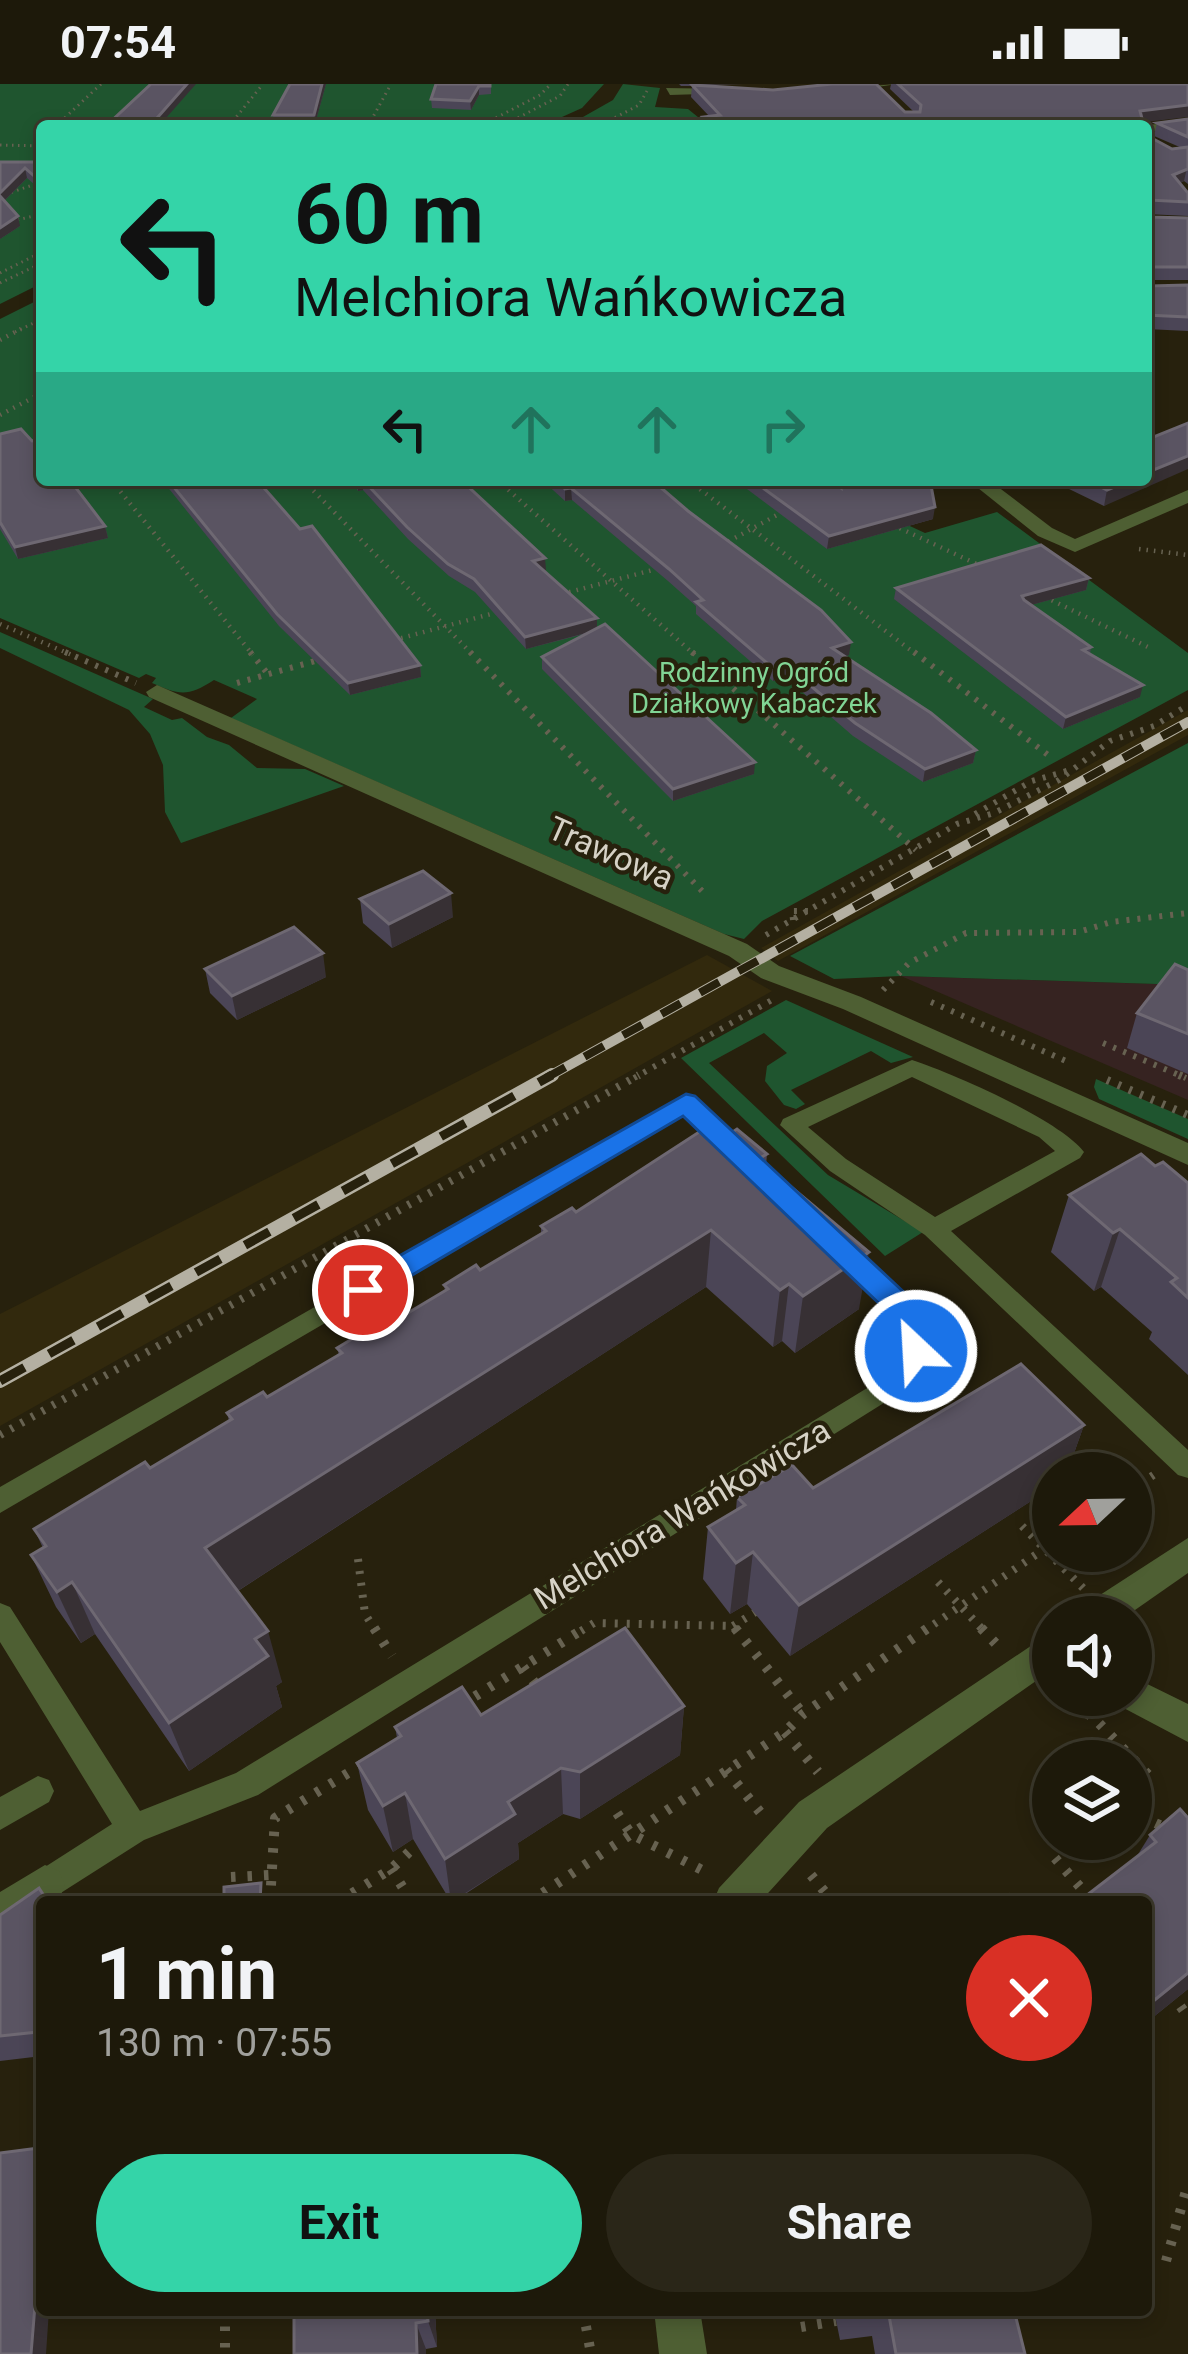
<!DOCTYPE html>
<meta charset="utf-8">
<style>
body{margin:0;font-family:Roboto,sans-serif;background:#2a2618;color:#f1f3f6;height:100vh;display:flex;flex-direction:column;font-size:45px;white-space:nowrap}
*{box-sizing:border-box;margin:0}
p{font-size:39px;color:#a0a09c}
.icon{flex:none;width:66px;height:66px;fill:none;stroke:currentColor;stroke-width:2;stroke-linecap:round;stroke-linejoin:round}
.map{position:relative;flex:1;overflow:hidden}
.drawer{position:absolute;left:36px;top:1812px;width:1116px;height:420px;display:flex;flex-direction:column;background:#1d190a;border-radius:12px;box-shadow:0 6px 18px #0003,0 0 0 3px #3b382b}
.drawer>*{flex:none}
.top-card{position:absolute;left:36px;top:36px;width:1116px;height:366px;border-radius:12px;box-shadow:0 6px 18px #0003,0 0 0 3px #3b382b;background:#34d4a8;color:#111;overflow:hidden}
.needle{width:78px;rotate:248deg}
.fabs{position:absolute;left:1032px;top:1368px;display:grid;gap:24px}
.fabs a{display:grid;place-items:center;width:120px;height:120px;border-radius:50%;background:#1d190a;box-shadow:0 6px 18px #0003,0 0 0 3px #3b382b;font-size:60px}
.pin{position:absolute;display:grid;place-items:center;width:102px;height:102px;color:#fff;margin:-51px;border:6px solid #fff;border-radius:50%;box-shadow:0 3px 12px #0007}
.me{position:absolute;width:132px;margin:-66px;rotate:335deg;stroke-linejoin:round;filter:drop-shadow(0 0 9px #0008)}
.turn{display:flex;align-items:center;gap:42px;height:252px;padding:0 60px;font-size:54px}
.turn .icon{width:156px;height:156px;stroke-width:2.5}
.turn b{display:block;font-size:84px;line-height:102px}
.lanes{display:flex;align-items:center;height:114px;padding:0 60px;background:#0003;justify-content:center;gap:60px;direction:ltr}
.lanes .off{opacity:.35}
.round{display:grid;place-items:center;flex:none;width:126px;height:126px;border-radius:63px;background:#2a2618}
.summary{display:flex;align-items:center;justify-content:space-between;height:204px;padding:0 60px}
h1{font-size:72px;font-weight:700;line-height:90px}
.primary-button{display:flex;gap:24px;margin-top:auto;padding:24px 60px}
.primary-button a{flex:1;height:138px;border-radius:72px;background:#34d4a8;color:#111;font-size:48px;font-weight:700;line-height:138px;text-align:center}
.primary-button a+a{background:#2a2618;color:#f1f3f6}
.status{display:flex;justify-content:space-between;align-items:center;height:84px;padding:0 60px;background:#1d190a;direction:ltr}
.status svg{height:33px;fill:currentColor}
.map>svg:first-child{display:block}
.commercial{fill:#362321}
.built{fill:#32290d}
.green{fill:#1f552f}
.lines{fill:none;stroke-linecap:round;stroke-linejoin:round}
.path-far4{stroke:#676251;stroke-width:3;stroke-dasharray:1.5 4.5;stroke-linecap:butt}
.path-far3{stroke:#676251;stroke-width:4.5;stroke-dasharray:1.5 6;stroke-linecap:butt}
.path-far2{stroke:#676251;stroke-width:6;stroke-dasharray:3 8;stroke-linecap:butt}
.path-far1{stroke:#676251;stroke-width:8;stroke-dasharray:3 9;stroke-linecap:butt}
.path{stroke:#676251;stroke-width:10;stroke-dasharray:4.5 12;stroke-linecap:butt}
.service{fill:#4e5f33;fill-rule:evenodd}
.minor{fill:#4e5f33;fill-rule:evenodd}
.rail-far1-casing{stroke:#b4b0a2;stroke-width:10}
.rail-casing{stroke:#b4b0a2;stroke-width:14}
.rail-far1{stroke:#27210d;stroke-width:8;stroke-dasharray:22;stroke-linecap:butt}
.rail{stroke:#27210d;stroke-width:9;stroke-dasharray:28;stroke-linecap:butt}
.wall{fill:#4b4556}
.shaded-wall{fill:#373034}
.building{fill:#5a5462;stroke:#6e6872;stroke-width:3}
.route{fill:#1a73e8;stroke:#114b97;stroke-width:3}
.labels{text-anchor:middle;dominant-baseline:central;stroke-width:9;stroke-linejoin:round;paint-order:stroke}
.far-park-label{font-size:27px;fill:#81d595;stroke:#27210d}
.street-label{font-size:33px;fill:#d6d2c6;stroke:#27210d}
</style>
<div class="status"><b>07:54</b><svg viewBox="0 0 49 12"><path d="M0 12V9h3v3zM5 12V6h3v6zM10 12V3h3v9zM15 12V0h3v12zM26 1h20v11H26zM47 4h2v5h-2z"/></svg></div>
<div class="map">
<svg width="1188" height="2270" viewBox="0 0 1188 2270">
<rect width="100%" height="100%" fill="#27210d"/>
<!-- commercial -->
<path class="commercial" d="M901 892 1188 901V1016Z"/>
<!-- built -->
<g class="built">
<path d="M1188 626V651L778 877 761 864Z"/>
<path d="M707 871 772 907 0 1342V1230Z"/>
</g>
<!-- green -->
<g class="green">
<path d="M0 0H604L582 24 542 42H42V199L0 220Z"/>
<path d="M623 0 660 4 655 23 688 25 709 42H567L613 16Z"/>
<path d="M42 214V396H831L834 407 925 449 997 428 1188 569V606L762 837 744 855 724 850 231 634 257 615 214 596C188 613 179 611 152 599L156 594 146 590 139 594 0 534V235Z"/>
<path d="M0 548 153 615 144 623 172 636 182 634 207 653 229 661 257 684 305 685 344 702 181 759 165 728 163 681 150 650 129 626 0 564Z"/>
<path d="M1188 659V901L901 892 834 895 790 872Z"/>
<path d="M786 916 913 973 891 979 871 967 791 1006 805 1020 796 1025 784 1021 765 997 767 982 787 969 764 949 709 979 828 1091 923 1148 885 1172 681 974Z"/>
<path d="M1096 995 1188 1035V1055L1099 1015 1094 1003Z"/>
</g>
<g class="lines">
<!-- path-far4 -->
<g class="path-far4">
<path d="M56 42 101 0"/>
<path d="M229 42 263 0"/>
<path d="M368 42 391 0"/>
<path d="M480 42 540 11 551 0"/>
<path d="M502 42 560 12 568 0"/>
<path d="M599 42 639 21 647 7"/>
<path d="M0 61 42 62"/>
<path d="M0 112 42 98"/>
<path d="M0 140 42 130"/>
<path d="M0 189 42 168"/>
<path d="M0 199 42 179"/>
<path d="M15 248 42 235"/>
</g>
<!-- path-far3 -->
<g class="path-far3">
<path d="M0 256 21 245"/>
<path d="M0 331 42 309"/>
<path d="M111 396 253 571"/>
<path d="M303 396 473 571"/>
<path d="M497 396 695 571"/>
<path d="M688 396 917 571"/>
<path d="M893 441 983 483"/>
<path d="M722 461 788 425"/>
<path d="M1139 465 1188 471"/>
<path d="M562 510 664 483"/>
<path d="M1045 513 1150 564"/>
<path d="M0 540 72 571"/>
<path d="M394 556 502 527"/>
</g>
<!-- path-far2 -->
<g class="path-far2">
<path d="M65 568 136 599"/>
<path d="M250 568 268 590"/>
<path d="M470 568 704 809"/>
<path d="M692 568 916 766"/>
<path d="M914 568 1052 674"/>
<path d="M237 599 322 575"/>
<path d="M975 730 1032 697 1070 686"/>
<path d="M793 836 792 827H809"/>
<path d="M766 851 957 740 994 729 1059 696 1110 657 1154 642 1188 621"/>
<path d="M883 906 909 879 966 849 1079 848 1111 838 1188 829"/>
<path d="M931 918 1066 977"/>
<path d="M1103 959 1186 994"/>
<path d="M634 994 772 916"/>
</g>
<!-- path-far1 -->
<g class="path-far1">
<path d="M1179 991 1188 995"/>
<path d="M1107 996 1188 1031"/>
<path d="M0 1351 639 991"/>
<path d="M1131 1406 1155 1390"/>
<path d="M1022 1442 1083 1504"/>
<path d="M358 1475 365 1530 376 1547"/>
<path d="M938 1498 984 1547"/>
<path d="M733 1542 762 1524"/>
<path d="M581 1547 594 1539 733 1542 737 1547"/>
<path d="M924 1547 1053 1459"/>
</g>
<!-- path -->
<g class="path">
<path d="M374 1544 392 1572"/>
<path d="M735 1544 803 1630"/>
<path d="M981 1544 997 1561"/>
<path d="M523 1583 540 1606"/>
<path d="M1059 1611 1094 1634 1155 1698"/>
<path d="M461 1621 585 1544"/>
<path d="M785 1648 818 1688"/>
<path d="M726 1686 764 1733"/>
<path d="M617 1729 631 1750 708 1789"/>
<path d="M1159 1750 1153 1738 1188 1754"/>
<path d="M1106 1755 1120 1771"/>
<path d="M1055 1774 1093 1818"/>
<path d="M391 1785 412 1818"/>
<path d="M811 1791 833 1818"/>
<path d="M231 1793 270 1791"/>
<path d="M1006 1812 1011 1818"/>
<path d="M270 1818 275 1734 366 1678"/>
<path d="M338 1818 391 1785 423 1755"/>
<path d="M529 1818 785 1648 803 1630 928 1544"/>
<path d="M1171 1909 1188 1933"/>
<path d="M1166 2177 1188 2100"/>
<path d="M225 2226V2270"/>
<path d="M583 2226 591 2270"/>
<path d="M801 2243 836 2237"/>
</g>
<!-- service -->
<g class="service">
<path d="M912 976C952 989 1060 1036 1084 1068L1080 1074 951 1147 1188 1366V1394L1178 1391 925 1151 830 1087 780 1041 783 1035ZM912 993 1039 1053 1055 1067 935 1133 846 1075 808 1043Z"/>
<path d="M685 1011 693 1013 739 1056 743 1062 739 1068H723L683 1030 0 1429V1403Z"/>
<path d="M844 1160 853 1162 924 1236 930 1267 895 1312 258 1711 144 1756 56 1812 45 1817 34 1812 29 1801 34 1790 112 1740 0 1558V1519L10 1523 140 1727 236 1689 877 1298 904 1265 903 1246 835 1176 832 1169 835 1162Z"/>
<path d="M38 1692 49 1696 54 1707 49 1718 0 1746V1713Z"/>
</g>
<!-- minor -->
<g class="minor">
<path d="M897 0 837 9 831 5Z"/>
<path d="M666 4 729 5 735 9 670 11Z"/>
<path d="M1188 36V44L1146 48V42H1141Z"/>
<path d="M968 396H989L1052 444 1075 455 1188 406V419L1075 468 1038 452Z"/>
<path d="M157 601 747 860 779 882 861 913 1188 1059V1081L843 925 761 894 729 872 149 613 146 608Z"/>
<path d="M1188 1454V1489L1125 1533H1078L1083 1522Z"/>
<path d="M1053 1547V1585L827 1744 760 1818H713L719 1804 799 1718Z"/>
<path d="M1131 1592 1188 1620V1658L1118 1621 1113 1611H1131Z"/>
<path d="M45 1781 59 1787 65 1801 59 1815 42 1818V1827L0 1852V1808Z"/>
<path d="M654 2226H700L707 2270H659Z"/>
</g>
<!-- rail-far1 casing -->
<g class="rail-far1-casing">
<path id="rail-far1" d="M546 994 1188 638"/>
</g>
<!-- rail casing -->
<g class="rail-casing">
<path id="rail" d="M0 1297 552 991"/>
</g>
<!-- rail-far1 -->
<use href="#rail-far1" class="rail-far1"/>
<!-- rail -->
<use href="#rail" class="rail"/>
</g>
<!-- wall -->
<g class="wall">
<path d="M290 0H326L315 40 274 38 273 31Z"/>
<path d="M436 0H491V10L479 11 471 26 432 24 431 15Z"/>
<path d="M679 0H744L694 1 905 28H914L890 5 891 0H1188L1143 38 1144 42H702L703 33 709 32 691 13 692 2H681Z"/>
<path d="M1188 36V100L1184 97 1180 99 1188 109V132L1146 130V51L1172 65 1182 64 1154 52 1157 39Z"/>
<path d="M0 78H42V107L27 94 4 117 20 142 0 155Z"/>
<path d="M1146 130 1149 133 1188 134V196H1147L1149 202 1188 201V247L1146 245Z"/>
<path d="M0 350 42 396 105 442 108 454 18 475 0 445Z"/>
<path d="M162 396H257L420 581 421 593 350 611 279 542Z"/>
<path d="M350 396H461L546 486H544L597 544 754 690 673 717 542 585V573L588 549 526 565 475 508 449 492 408 455 363 406 358 407Z"/>
<path d="M542 396H652L849 571 844 572 976 666 973 679 923 698 853 652 785 593 773 597 696 530V522L668 497 572 416 565 417Z"/>
<path d="M735 396H830L838 402V396H930L933 435 827 465Z"/>
<path d="M1068 396H1146L1104 422 1067 404Z"/>
<path d="M1089 494 1086 506 1031 521 1091 563 1090 570 1140 613 1063 645 894 515 896 504Z"/>
<path d="M360 815 453 833 392 864 363 839Z"/>
<path d="M205 885 326 893 237 936 210 909Z"/>
<path d="M1188 886V990L1127 964 1137 929Z"/>
<path d="M728 1051 767 1070 766 1082 859 1225 795 1269 782 1257 773 1263 706 1203 238 1507 282 1598 276 1602 282 1623 189 1687 95 1550 81 1559 56 1523 31 1471 43 1464 34 1445 150 1384 229 1337 227 1329 267 1313 339 1271 337 1264 376 1248 445 1207 444 1201 480 1186 541 1150V1142L576 1128Z"/>
<path d="M1155 1082 1188 1099V1291L1149 1255 1152 1248 1101 1203 1094 1207 1051 1168 1069 1111Z"/>
<path d="M1084 1341 1067 1389H1053V1403L790 1572 747 1520 730 1530 703 1495 708 1443 736 1426 737 1413 813 1404Z"/>
<path d="M684 1622 680 1671 580 1735 563 1730 518 1759 519 1775 453 1818H451L413 1755 393 1768 368 1726 357 1679 397 1654 395 1643 481 1631Z"/>
<path d="M1188 1734V1905L1146 1939 1137 1772 1150 1751Z"/>
<path d="M42 1818V1972L0 1977V1831Z"/>
<path d="M435 2226 437 2263 426 2265V2270H294Z"/>
<path d="M834 2226H1014L1025 2270H875L872 2252 840 2256Z"/>
</g>
<!-- shaded-wall -->
<g class="shaded-wall">
<path d="M187 0H196L159 42H150Z"/>
<path d="M322 0H326L315 40 314 31Z"/>
<path d="M479 2V11L471 26 470 17Z"/>
<path d="M1188 21V33L1138 39 1140 27Z"/>
<path d="M25 84 27 94 1 120 0 109Z"/>
<path d="M1187 84 1184 97 1171 104 1173 91Z"/>
<path d="M18 132 20 142 0 155V144Z"/>
<path d="M1188 372V385L1104 422 1107 406 1131 396H1146V389Z"/>
<path d="M357 396H362L363 406 358 407Z"/>
<path d="M571 404 572 416 565 417V405Z"/>
<path d="M935 423 933 435 827 465 829 452Z"/>
<path d="M105 442 108 454 18 475 15 463Z"/>
<path d="M545 474 546 486 534 489 533 477Z"/>
<path d="M1089 494 1086 506 1020 524 1022 512Z"/>
<path d="M597 534V546L526 565 525 553Z"/>
<path d="M851 558 849 571 831 577 832 564Z"/>
<path d="M420 581 421 593 350 611 348 599Z"/>
<path d="M786 581 785 593 773 597 774 585Z"/>
<path d="M1143 601 1140 613 1063 645 1066 633Z"/>
<path d="M976 666 973 679 923 698 925 685Z"/>
<path d="M755 678 754 690 673 717V705Z"/>
<path d="M451 809 453 833 392 864 389 840Z"/>
<path d="M323 869 326 893 237 936 232 912Z"/>
<path d="M1120 1145 1101 1203 1094 1207 1113 1149Z"/>
<path d="M711 1146 706 1203 222 1517 205 1464Z"/>
<path d="M869 1168 859 1225 795 1269 803 1212Z"/>
<path d="M789 1200 782 1257 773 1263 780 1206Z"/>
<path d="M1084 1341 1067 1389H1053V1403L790 1572 799 1521Z"/>
<path d="M753 1468 747 1520 730 1530 736 1479Z"/>
<path d="M72 1498 95 1550 81 1559 57 1508Z"/>
<path d="M268 1547 282 1598 276 1602 282 1623 189 1687 169 1639 255 1555Z"/>
<path d="M684 1622 680 1671 580 1735V1688Z"/>
<path d="M561 1684 563 1730 518 1759 519 1775 451 1818 445 1775 508 1718Z"/>
<path d="M405 1709 413 1755 393 1768 383 1722Z"/>
<path d="M1188 1889V1905L1146 1939V1923Z"/>
<path d="M39 2064 42 2068V2119L36 2113Z"/>
<path d="M42 2137V2226H49L46 2270H31Z"/>
<path d="M427 2226H435L437 2263 428 2237Z"/>
<path d="M416 2239 426 2265V2270H417Z"/>
</g>
<!-- building -->
<g class="building">
<path d="M151 0H187L150 42H106Z"/>
<path d="M290 0H322L314 31H273Z"/>
<path d="M436 0H490V2H479L470 17 431 15Z"/>
<path d="M832 0H876L905 28H920L921 21 898 0H1188V21L1140 27 1144 42H713L703 33 720 31 692 1 773 6Z"/>
<path d="M1188 35V53L1157 39Z"/>
<path d="M270 37 285 42H267Z"/>
<path d="M1146 51 1172 65 1188 63V85L1173 91 1188 109V118L1149 116 1146 124Z"/>
<path d="M0 78H42V99L25 84 0 109Z"/>
<path d="M0 112 18 132 0 144Z"/>
<path d="M1146 130 1149 133 1188 134V183H1149L1146 186Z"/>
<path d="M1146 192 1149 202 1188 201V233L1146 231Z"/>
<path d="M1188 339V372L1146 389V356Z"/>
<path d="M21 345 32 357 38 356 42 363V396H67L73 400 105 442 15 463 0 438V350Z"/>
<path d="M168 396H257L300 445 312 442 420 581 348 599 277 530Z"/>
<path d="M363 396H461L545 474 533 477 597 534 525 553 474 495 448 480 407 443Z"/>
<path d="M555 396H652L688 427 821 526 851 558 832 564 931 629 976 666 925 685 855 639 786 581 774 585 696 518 703 516 669 485 571 404 565 405Z"/>
<path d="M752 396H830L841 404 840 396H930L935 423 829 452Z"/>
<path d="M1087 396H1131L1107 406Z"/>
<path d="M1041 461 1089 494 1022 512 1024 516 1091 563 1083 566 1143 601 1066 633 896 504Z"/>
<path d="M605 540 755 678 673 705 542 573Z"/>
<path d="M423 787 451 809 389 840 360 815Z"/>
<path d="M294 843 323 869 232 912 205 885Z"/>
<path d="M1175 880 1188 886V950L1137 929Z"/>
<path d="M713 1039 728 1051 737 1045 767 1070 758 1075 869 1168 803 1212 789 1200 780 1206 711 1146 205 1464 268 1547 255 1555 268 1572 169 1639 72 1498 57 1508 31 1471 46 1462 34 1445 145 1378 150 1384 232 1335 227 1329 263 1308 267 1313 342 1269 337 1264 372 1243 376 1248 448 1205 444 1201 476 1181 480 1186 546 1147 541 1142 572 1124 576 1128Z"/>
<path d="M1141 1070 1155 1082 1163 1078 1188 1099V1214L1171 1198 1177 1194 1120 1145 1113 1149 1069 1111Z"/>
<path d="M1021 1280 1084 1341 799 1521 753 1468 736 1479 708 1443 745 1421 737 1413 792 1381 813 1404Z"/>
<path d="M625 1544 684 1622 580 1688 561 1684 508 1718 515 1730 445 1775 405 1709 383 1722 357 1679 401 1652 395 1643 462 1603 481 1631Z"/>
<path d="M1180 1725 1188 1734V1889L1146 1923V1818H1078L1156 1758 1150 1751Z"/>
<path d="M261 1799 260 1818H224V1803Z"/>
<path d="M39 1804 48 1818H42V1960H37L38 1948 0 1952V1831Z"/>
<path d="M122 1812V1818H59Z"/>
<path d="M39 2064 36 2113H42V2136L31 2270H0V2069Z"/>
<path d="M294 2226H427L428 2237 416 2239 417 2270H294Z"/>
<path d="M853 2226H1014L1025 2270H896L888 2226 854 2230Z"/>
</g>
<!-- route -->
<path class="route" d="M686 1010 695 1012 910 1214 930 1243 927 1275H906L901 1245 890 1230 683 1032 373 1214H353L349 1206 353 1198Z"/>
<g class="labels">
<!-- far-park labels -->
<g class="far-park-label">
<text x="754" y="589">Rodzinny Ogród<tspan x="754" dy="31">Działkowy Kabaczek</tspan></text>
</g>
<!-- street labels -->
<g class="street-label">
<text transform="translate(611 769) rotate(24)">Trawowa</text>
<text transform="translate(682 1430) rotate(-31)">Melchiora Wańkowicza</text>
</g>
</g>
</svg>
<div class="fabs">
<a><svg class="needle" viewBox="-14 -14 28 28"><path d="M0-13l5 13h-10z" fill="#e53935"/><path d="M0 13l5-13h-10z" fill="#a0a09c"/></svg></a>
<a><svg class="icon" aria-label="sound" viewBox="0 0 24 24"><path d="M4 9h4l5-4v14l-5-4H4zM17 9q2 3 0 6"/></svg></a>
<a><svg class="icon" aria-label="layers" viewBox="0 0 24 24"><path d="M12 4l9 5-9 5-9-5zM3 14l9 5 9-5"/></svg></a>
</div>
<div class="pin" style="left:363px;top:1206px;background:#d93025"><svg class="icon" aria-label="arrive" viewBox="0 0 24 24"><path d="M6 21V4h12l-3 4 3 4H6"/></svg></div>
<svg class="me" style="left:916px;top:1267px" viewBox="-20 -20 40 40"><circle r="17" fill="#1a73e8" stroke="#fff" stroke-width="3"/><path d="M0-11L8 9 0 5-8 9z" fill="#fff"/></svg>
<div class="top-card">
<div class="turn"><svg class="icon" aria-label="left" viewBox="0 0 24 24"><path d="M17 20v-9H6M10 6l-5 5 5 5"/></svg><div><b>60 m</b>Melchiora Wańkowicza</div></div>
<div class="lanes"><svg class="icon" aria-label="left" viewBox="0 0 24 24"><path d="M17 20v-9H6M10 6l-5 5 5 5"/></svg><svg class="icon off" aria-label="ahead" viewBox="0 0 24 24"><path d="M12 20V5M6 11l6-6 6 6"/></svg><svg class="icon off" aria-label="ahead" viewBox="0 0 24 24"><path d="M12 20V5M6 11l6-6 6 6"/></svg><svg class="icon off" aria-label="right" viewBox="0 0 24 24"><path d="M7 20v-9h11M14 6l5 5-5 5"/></svg></div>
</div>
<section class="drawer">
<div class="summary"><div><h1>1 min</h1><p>130 m · 07:55</p></div><a class="round" style="background:#d93025;color:#fff"><svg class="icon" aria-label="close" viewBox="0 0 24 24"><path d="M6 6l12 12M18 6L6 18"/></svg></a></div>
<div class="primary-button"><a>Exit</a><a>Share</a></div>
</section>
</div>
